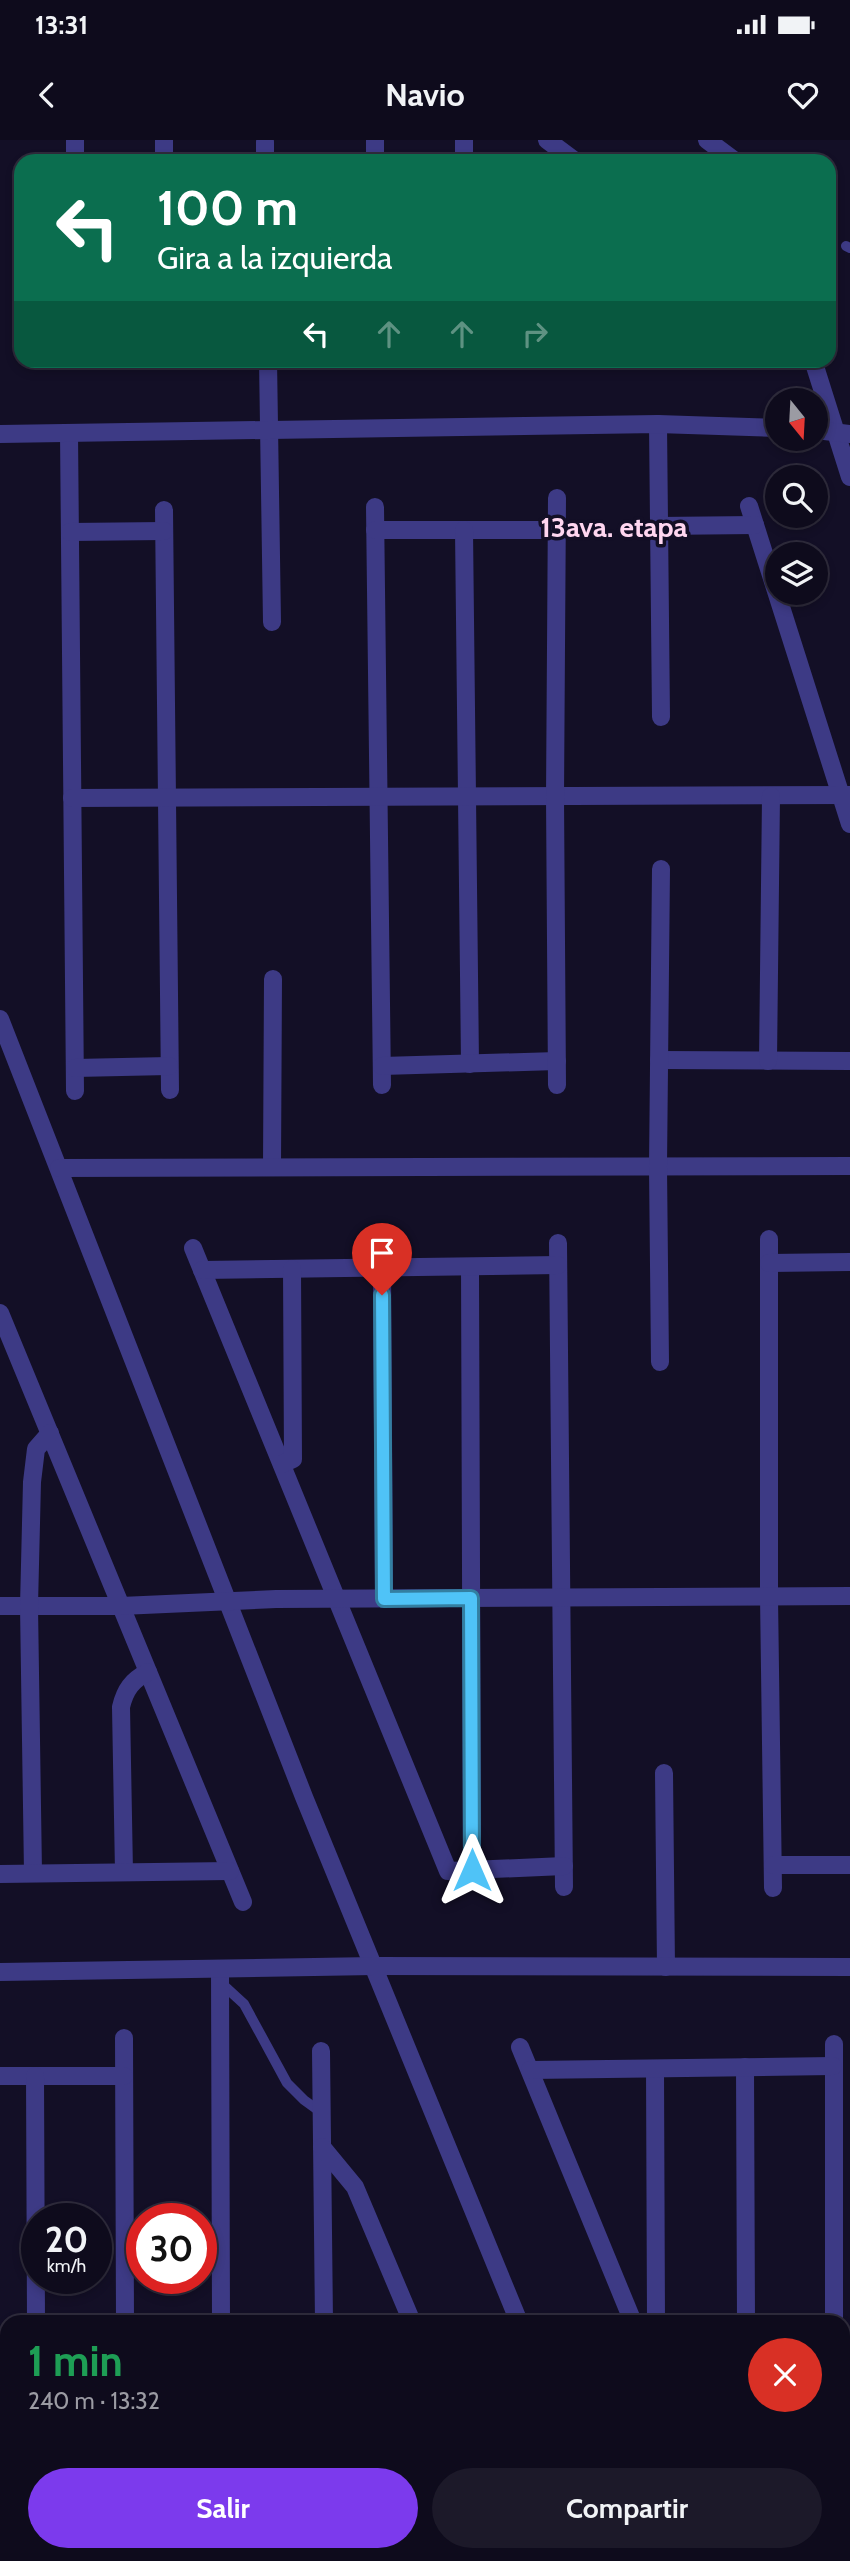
<!DOCTYPE html>
<html lang="es">
<meta charset="utf-8">
<style>
body{margin:0;font-family:Cabin,sans-serif;background:#1c1929;color:#f1f3f6;height:100vh;display:flex;flex-direction:column;font-size:26px;white-space:nowrap}
*{box-sizing:border-box;margin:0}
p{font-size:23px;color:#9b9ba3}
.icon{flex:none;width:38px;height:38px;fill:none;stroke:currentColor;stroke-width:2;stroke-linecap:round;stroke-linejoin:round}
.map{position:relative;flex:1;overflow:hidden}
.side{position:absolute;left:0px;top:2175px;width:850px;height:247px;display:flex;flex-direction:column;background:#0e0b1c;border-radius:21px 21px 0 0;box-shadow:0 4px 10px #0003,0 0 0 2px #2e2b3b}
.side>*{flex:none}
.top-card{position:absolute;left:14px;top:14px;width:822px;height:214px;border-radius:21px;box-shadow:0 4px 10px #0003,0 0 0 2px #2e2b3b;background:#0b6e4f;color:#fff;overflow:hidden}
.needle{width:46px;rotate:162deg}
.controls{position:absolute;left:765px;top:248px;display:grid;gap:14px}
.controls a{display:grid;place-items:center;width:63px;height:63px;border-radius:50%;background:#0e0b1c;box-shadow:0 4px 10px #0003,0 0 0 2px #2e2b3b;font-size:35px}
.speed{position:absolute;left:21px;top:2063px;display:flex;gap:14px;font-size:35px;font-weight:700;text-align:center}
.speed>*{display:grid;place-content:center;width:91px;height:91px;border-radius:50%;background:#0e0b1c;box-shadow:0 4px 10px #0003,0 0 0 2px #2e2b3b;line-height:1}
.speed small{font-size:18px;font-weight:400}
.speed .limit{border:10px solid #d22;background:#fff;color:#111}
.pin{position:absolute;display:grid;place-items:center;width:60px;height:60px;color:#fff;margin:-72px -30px;border-radius:50% 50% 50% 0;rotate:-45deg;box-shadow:0 0 7px #0007}
.pin .icon{rotate:45deg}
.me{position:absolute;width:77px;margin:-38px;rotate:0deg;stroke-linejoin:round;filter:drop-shadow(0 0 5px #0008)}
.turn{display:flex;align-items:center;gap:24px;height:147px;padding:0 28px;font-size:32px}
.turn .icon{width:91px;height:91px;stroke-width:2.5}
.turn b{display:block;font-size:49px;line-height:60px}
.lanes{display:flex;align-items:center;height:66px;padding:0 28px;background:#0003;justify-content:center;gap:35px;direction:ltr}
.lanes .off{opacity:.35}
.round{display:grid;place-items:center;flex:none;width:74px;height:74px;border-radius:37px;background:#1c1929}
.overview{display:flex;align-items:center;justify-content:space-between;height:119px;padding:0 28px}
h1{font-size:42px;font-weight:700;line-height:52px;color:#1e9e55}
.action{display:flex;gap:14px;margin-top:auto;padding:14px 28px}
.action a{flex:1;height:80px;border-radius:42px;background:#7c3aed;color:#fff;font-size:28px;font-weight:700;line-height:80px;text-align:center}
.action a+a{background:#1c1929;color:#f1f3f6}
.status{display:flex;justify-content:space-between;align-items:center;height:49px;padding:0 35px;background:#0e0b1c;direction:ltr}
.status svg{height:19px;fill:currentColor}
header{display:flex;justify-content:space-between;align-items:center;height:91px;padding:0 28px;background:#0e0b1c;font-size:32px;font-weight:700}
.map>svg:first-child{display:block}
.green{fill:#12302f}
.lines{fill:none;stroke-linecap:round;stroke-linejoin:round}
.lane{stroke:#3d3a85;stroke-width:10}
.street{stroke:#3d3a85;stroke-width:18}
.route-casing{stroke:#337fa1;stroke-width:18}
.route{stroke:#4fc3f7;stroke-width:12}
.labels{text-anchor:middle;dominant-baseline:central;stroke-width:7;stroke-linejoin:round;paint-order:stroke}
.district-label{font-size:28px;font-weight:bold;fill:#ffd6f0;stroke:#130f26}
</style>
<div class="status"><b>13:31</b><svg viewBox="0 0 49 12"><path d="M0 12V9h3v3zM5 12V6h3v6zM10 12V3h3v9zM15 12V0h3v12zM26 1h20v11H26zM47 4h2v5h-2z"/></svg></div>
<header><svg class="icon" aria-label="back" viewBox="0 0 24 24"><path d="M15 5l-7 7 7 7"/></svg>Navio<svg class="icon" aria-label="heart" viewBox="0 0 24 24"><path d="M12 20l-8-8c-3-5 5-10 8-4 3-6 11-1 8 4z"/></svg></header>
<div class="map">
<svg width="850" height="2421" viewBox="0 0 850 2421">
<rect width="100%" height="100%" fill="#130f26"/>
<!-- green -->
<path class="green" d="M426 2415H501L504 2421H426Z"/>
<g class="lines">
<!-- lane -->
<g class="lane">
<path d="M846 106 850 108"/>
<path d="M220 1842 244 1864 287 1943 304 1960 322 1973"/>
</g>
<!-- street -->
<g class="street">
<path d="M164 0V21"/>
<path d="M375 0V21"/>
<path d="M547 0 575 21"/>
<path d="M707 0 735 21"/>
<path d="M265 2V21"/>
<path d="M75 21V0"/>
<path d="M464 21V0"/>
<path d="M268 220 272 482"/>
<path d="M813 220 850 337"/>
<path d="M658 284 661 577"/>
<path d="M816 290 850 294"/>
<path d="M69 293 75 951"/>
<path d="M0 294 658 284 777 288"/>
<path d="M749 366 850 684"/>
<path d="M375 367 382 945"/>
<path d="M164 370 170 950"/>
<path d="M658 386 755 385"/>
<path d="M375 390H557"/>
<path d="M464 390 470 924"/>
<path d="M70 392 164 391"/>
<path d="M72 658 850 655"/>
<path d="M0 879 304 1657 519 2182"/>
<path d="M659 920 850 921"/>
<path d="M768 921 771 656"/>
<path d="M382 926 557 921"/>
<path d="M75 928 169 926"/>
<path d="M557 945 555 657 557 358"/>
<path d="M272 1027 273 839"/>
<path d="M59 1028 850 1026"/>
<path d="M769 1099V1457L773 1748"/>
<path d="M558 1103 564 1747"/>
<path d="M193 1108 448 1731 564 1726"/>
<path d="M769 1123 850 1122"/>
<path d="M470 1127 472 1730"/>
<path d="M382 1128 384 1459"/>
<path d="M202 1130 558 1125"/>
<path d="M0 1173 243 1762"/>
<path d="M660 1222 658 1027 661 729"/>
<path d="M282 1324 293 1319 292 1129"/>
<path d="M0 1466H121L276 1459 850 1456"/>
<path d="M664 1633 666 1827"/>
<path d="M773 1725H850"/>
<path d="M124 1732 121 1567C125 1550 132 1540 148 1532"/>
<path d="M33 1733 29 1466 32 1342 36 1309 50 1293"/>
<path d="M0 1734 230 1731"/>
<path d="M220 1829 221 2182"/>
<path d="M0 1832 374 1826 850 1827"/>
<path d="M124 1898 125 2182"/>
<path d="M834 1904V2182"/>
<path d="M520 1907 633 2182"/>
<path d="M321 1911 324 2182"/>
<path d="M745 1927 746 2182"/>
<path d="M655 1929 656 2182"/>
<path d="M530 1930 833 1926"/>
<path d="M0 1936H124"/>
<path d="M35 1936 36 2182"/>
<path d="M322 2007 355 2047 412 2182"/>
<path d="M0 2205H7"/>
<path d="M37 2415V2421"/>
<path d="M125 2415V2421"/>
<path d="M223 2415V2421"/>
<path d="M326 2415V2421"/>
<path d="M410 2415V2421"/>
<path d="M506 2415 508 2421"/>
<path d="M614 2415 617 2421"/>
<path d="M728 2415 731 2421"/>
<path d="M834 2415V2421"/>
</g>
</g>
<g class="lines">
<!-- route casing -->
<g class="route-casing">
<path id="route" d="M382 1155 384 1459 471 1458 472 1730"/>
</g>
<!-- route -->
<use href="#route" class="route"/>
</g>
<g class="labels">
<!-- district labels -->
<g class="district-label">
<text x="614" y="387">13ava. etapa</text>
</g>
</g>
</svg>
<div class="controls">
<a><svg class="needle" viewBox="-14 -14 28 28"><path d="M0-13l5 13h-10z" fill="#e53935"/><path d="M0 13l5-13h-10z" fill="#9b9ba3"/></svg></a>
<a><svg class="icon" aria-label="search" viewBox="0 0 24 24"><circle cx="10" cy="10" r="6"/><path d="M15 15l6 6"/></svg></a>
<a><svg class="icon" aria-label="layers" viewBox="0 0 24 24"><path d="M12 4l9 5-9 5-9-5zM3 14l9 5 9-5"/></svg></a>
</div>
<div class="speed"><div>20<small>km/h</small></div><div class="limit">30</div></div>
<div class="pin" style="left:382px;top:1155px;background:#d93025"><svg class="icon" aria-label="arrive" viewBox="0 0 24 24"><path d="M6 21V4h12l-3 4 3 4H6"/></svg></div>
<svg class="me" style="left:472px;top:1730px" viewBox="-20 -20 40 40"><path d="M0-17L14 15 0 8-14 15z" fill="#4fc3f7" stroke="#fff" stroke-width="4"/></svg>
<div class="top-card">
<div class="turn"><svg class="icon" aria-label="left" viewBox="0 0 24 24"><path d="M17 20v-9H6M10 6l-5 5 5 5"/></svg><div><b>100 m</b>Gira a la izquierda</div></div>
<div class="lanes"><svg class="icon" aria-label="left" viewBox="0 0 24 24"><path d="M17 20v-9H6M10 6l-5 5 5 5"/></svg><svg class="icon off" aria-label="ahead" viewBox="0 0 24 24"><path d="M12 20V5M6 11l6-6 6 6"/></svg><svg class="icon off" aria-label="ahead" viewBox="0 0 24 24"><path d="M12 20V5M6 11l6-6 6 6"/></svg><svg class="icon off" aria-label="right" viewBox="0 0 24 24"><path d="M7 20v-9h11M14 6l5 5-5 5"/></svg></div>
</div>
<section class="side">
<div class="overview"><div><h1>1 min</h1><p>240 m · 13:32</p></div><a class="round" style="background:#d93025;color:#fff"><svg class="icon" aria-label="close" viewBox="0 0 24 24"><path d="M6 6l12 12M18 6L6 18"/></svg></a></div>
<div class="action"><a>Salir</a><a>Compartir</a></div>
</section>
</div>
